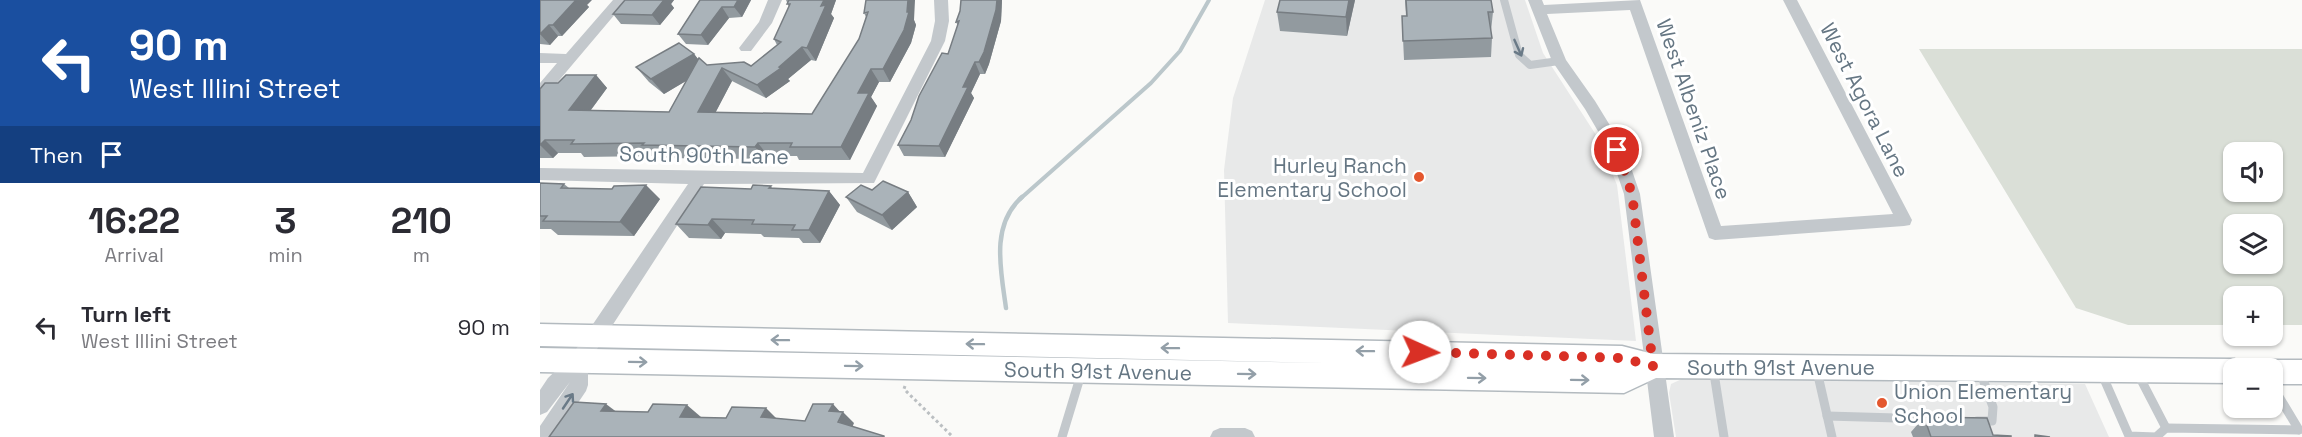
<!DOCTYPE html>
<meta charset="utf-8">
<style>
body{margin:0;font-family:"Space Grotesk",sans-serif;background:#f2f2f3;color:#2b2b33;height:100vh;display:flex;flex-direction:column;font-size:22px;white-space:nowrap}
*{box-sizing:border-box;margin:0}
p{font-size:20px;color:#7c7c81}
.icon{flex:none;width:33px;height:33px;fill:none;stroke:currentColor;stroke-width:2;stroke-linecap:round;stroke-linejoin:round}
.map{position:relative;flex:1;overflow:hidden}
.drawer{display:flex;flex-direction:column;background:#fff;width:540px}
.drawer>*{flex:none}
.guide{background:#1a4fa0;color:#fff;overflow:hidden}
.controls{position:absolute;left:1683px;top:142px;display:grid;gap:12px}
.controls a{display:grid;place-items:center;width:60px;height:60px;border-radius:12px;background:#fff;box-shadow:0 2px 4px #0004;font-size:30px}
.pin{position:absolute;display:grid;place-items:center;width:51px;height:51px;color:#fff;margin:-26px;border:3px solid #fff;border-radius:50%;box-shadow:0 2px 6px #0007}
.me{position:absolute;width:66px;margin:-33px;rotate:92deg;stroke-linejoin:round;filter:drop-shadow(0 0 4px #0008)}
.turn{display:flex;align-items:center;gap:21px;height:126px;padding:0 30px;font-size:27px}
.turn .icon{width:78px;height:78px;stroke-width:2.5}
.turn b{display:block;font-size:42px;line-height:51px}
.then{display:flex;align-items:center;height:57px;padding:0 30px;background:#0003;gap:12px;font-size:22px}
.eta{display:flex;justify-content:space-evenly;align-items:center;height:102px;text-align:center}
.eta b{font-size:36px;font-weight:600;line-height:42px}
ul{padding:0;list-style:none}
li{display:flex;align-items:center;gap:18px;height:84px;padding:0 30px}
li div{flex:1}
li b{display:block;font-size:22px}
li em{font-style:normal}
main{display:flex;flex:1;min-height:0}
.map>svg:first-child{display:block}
.built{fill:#e8e9e9}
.green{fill:#dadfd7;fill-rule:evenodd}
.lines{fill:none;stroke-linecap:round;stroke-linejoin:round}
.stream-far1{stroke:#bbc7cb;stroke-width:4}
.stream{stroke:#bbc7cb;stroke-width:4.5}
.secondary-casing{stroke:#b3babf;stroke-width:3}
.path{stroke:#bbbfc2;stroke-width:3;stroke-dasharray:3 3;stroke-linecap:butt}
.lane-far1{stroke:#c3c8cc;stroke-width:8}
.lane{stroke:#c3c8cc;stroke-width:9}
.street{fill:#c3c8cc;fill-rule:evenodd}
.secondary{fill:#fff;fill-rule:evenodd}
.wall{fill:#929a9f}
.shaded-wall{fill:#777d82}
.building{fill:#aab3b9;stroke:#777d82;stroke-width:1.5}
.oneway{stroke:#6a7a87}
.oneway2{stroke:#939fa8}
.route{stroke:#d93025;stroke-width:10;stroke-dasharray:0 18}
.poi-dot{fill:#e4572e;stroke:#fff;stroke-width:2}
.labels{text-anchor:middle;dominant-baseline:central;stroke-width:6;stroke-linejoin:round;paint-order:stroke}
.street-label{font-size:21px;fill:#657683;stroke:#fff}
.poi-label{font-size:21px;fill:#657683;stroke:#fff;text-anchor:end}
</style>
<main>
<section class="drawer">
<div class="guide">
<div class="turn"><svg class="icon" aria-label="left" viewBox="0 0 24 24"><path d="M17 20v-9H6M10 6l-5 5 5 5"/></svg><div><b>90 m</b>West Illini Street</div></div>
<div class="then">Then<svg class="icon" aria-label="arrive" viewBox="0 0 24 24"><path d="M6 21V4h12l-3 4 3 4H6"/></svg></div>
</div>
<div class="eta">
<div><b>16:22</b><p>Arrival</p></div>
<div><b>3</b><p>min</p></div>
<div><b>210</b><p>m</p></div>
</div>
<ul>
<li><svg class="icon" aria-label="left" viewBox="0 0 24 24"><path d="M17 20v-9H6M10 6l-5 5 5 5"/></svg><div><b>Turn left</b><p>West Illini Street</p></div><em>90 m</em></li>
</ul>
</section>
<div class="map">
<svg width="1762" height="437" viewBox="0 0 1762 437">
<rect width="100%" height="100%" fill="#fafaf8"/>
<!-- built -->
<g class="built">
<path d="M725 0H985L1003 53 1058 138 1077 185 1096 341 688 323 684 170 693 98Z"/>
<path d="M1144 378 1545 384 1569 437H1136L1129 393 1131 384Z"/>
</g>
<!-- green -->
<path class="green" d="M1379 49H1762V325H1733L1732 297H1694L1693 325H1588L1536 308ZM1694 153H1732V192H1694ZM1694 225H1732V264H1694Z"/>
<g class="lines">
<!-- stream-far1 -->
<path class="stream-far1" d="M480 199 611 83 640 51 669 0"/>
<!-- stream -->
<path class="stream" d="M466 308C461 271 450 225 482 197"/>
<!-- secondary casing -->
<g class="secondary-casing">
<g id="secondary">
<path d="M0 324 1082 346 1113 354 1694 359 1704 363 1707 369H1694V383L1116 378 1084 393 0 372V348L789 363 0 346Z"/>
<path d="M1732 360H1762V384H1732V369H1720L1722 364Z"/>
</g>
</g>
<!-- path -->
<path class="path" d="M365 386 364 389 370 395 413 437"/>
<!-- lane-far1 -->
<path class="lane-far1" d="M964 0 979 55 990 65 1019 61"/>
<!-- lane -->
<g class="lane">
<path d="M1173 367 1184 437"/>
<path d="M1277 371 1292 437"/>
<path d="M1561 372 1589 436 1616 437 1626 428 1759 430"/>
<path d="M1597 372 1626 428"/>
<path d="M1732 385 1759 430"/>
<path d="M1287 416 1392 419"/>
<path d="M1437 421H1452L1453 407 1440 371"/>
<path d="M522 437 542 371"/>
</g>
<!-- street -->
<g class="street">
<path d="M73 0H87L5 97 0 98V83L17 63H0V53L26 54Z"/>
<path d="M228 0H242L232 23 211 51H201L199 48 219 22Z"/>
<path d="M394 0H408L409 21 405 41 334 183 164 184 48 363V385L46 391 15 437H0V426L30 382 7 412 0 415V390L8 378 32 355 148 184 0 180V168L323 173 391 41 395 21Z"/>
<path d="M988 0H1002L1004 5 1100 0 1181 226 1353 214 1243 0H1257L1372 220 1370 225 1364 226 1175 240 1169 238 1090 10 1007 14 1026 60 1055 101 1085 150 1100 194 1134 437H1114L1084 194 1069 150 1045 109 1012 61Z"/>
<path d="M680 428H705L712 431 715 437H670L673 431Z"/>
</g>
<!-- secondary -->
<use href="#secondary" class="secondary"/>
</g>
<!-- wall -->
<g class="wall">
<path d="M0 0 47 5 49 7 22 36H18L10 45 0 44Z"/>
<path d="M85 0H134L131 4 134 8 120 25 81 24 73 14Z"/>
<path d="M160 0H211L202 17 189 18 168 45 146 44 138 34Z"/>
<path d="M246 0H296L291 14 294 18 276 61 271 60 248 79 250 81 226 98 192 81 175 113 272 114 319 39 326 17 324 13 374 20 376 25 371 43 350 82H339L331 97 337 106 310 160H259L257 156H228L225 159 114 158 112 156 44 157 41 153H18L13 158H0V89L18 83 56 75 67 88 51 110 129 112 146 81 124 94 109 82 96 67 154 54 158 59 167 65 211 66 237 45 234 39 249 7Z"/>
<path d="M421 0H462L461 21 449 64 445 74H440L431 93 434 98 405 157 364 156 358 145 408 54 418 26 416 22 420 11Z"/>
<path d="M815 0 807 36 740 31 737 12Z"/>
<path d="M865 0H951L953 12 951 31 952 38 951 57 864 60 862 16H866Z"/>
<path d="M0 183 24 184 29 188 120 199 94 236 18 235 11 229H0Z"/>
<path d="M231 186 232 188 289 191 300 205 280 243H263L259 238 224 237 221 234 185 233 181 239 149 238 136 224 211 189Z"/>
<path d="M332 190 368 192 377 207 352 230 317 212 306 197Z"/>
<path d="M1384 417 1453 435 1471 437H1373L1371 432Z"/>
</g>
<!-- shaded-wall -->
<g class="shaded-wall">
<path d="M36 0H52L47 5 49 7 22 36 13 25Z"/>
<path d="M121 0H134L131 4 134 8 120 25 112 15Z"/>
<path d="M198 0H211L202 17 194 7Z"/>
<path d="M284 0H296L291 14 294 18 276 61 267 48Z"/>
<path d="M368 0H375L374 20 376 25 371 43 350 82 343 69 367 12Z"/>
<path d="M457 0H462L461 21 449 64 445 74 439 62Z"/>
<path d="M809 0H815L807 36 806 17Z"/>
<path d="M182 7 189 18 168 45 161 35Z"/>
<path d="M9 25 18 36 10 45 0 34Z"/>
<path d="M262 47 271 60 248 79 250 81 226 98 217 85Z"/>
<path d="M154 54 166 69 124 94 111 79Z"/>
<path d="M435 62 440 74 431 93 434 98 405 157 399 146 423 87Z"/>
<path d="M182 68 192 81 169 125 158 112Z"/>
<path d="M331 69 339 82 331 97 337 106 310 160 301 147 318 93Z"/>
<path d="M56 75 67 88 41 123 29 110Z"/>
<path d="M5 140 18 153 13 158 0 145Z"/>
<path d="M218 143 228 156 225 159 215 147Z"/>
<path d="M106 185 120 199 94 236 80 222Z"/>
<path d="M289 191 300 205 280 243 269 230Z"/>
<path d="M368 192 377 207 352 230 342 215Z"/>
<path d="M172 219 185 233 181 239 168 225Z"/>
<path d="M66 404 82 416 61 411Z"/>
<path d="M293 404 302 414 303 412 314 423 310 433 289 411Z"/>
<path d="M147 405 161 417 155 428 140 417Z"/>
<path d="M226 408 238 420 221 417Z"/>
</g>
<!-- building -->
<g class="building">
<path d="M0 0H36L13 25H9L0 34Z"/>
<path d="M85 0H124L112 15 73 14Z"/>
<path d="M160 0H198L194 7H182L161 35 138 34Z"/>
<path d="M249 0H284L281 6 286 5 267 48 262 47 239 67 241 68 217 85 182 68 158 112 272 114 319 39 328 12 324 13 326 0H368L367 12H369L364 30 343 69H331L318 93H329L301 147H250L252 143H218L215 147 102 145 104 143 31 144 34 140H5L0 145V89L5 83H18L26 75H56L29 110 129 112 159 58 167 65 204 62 211 66 241 42 234 39 250 4H247Z"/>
<path d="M421 0H457L456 10 444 52 439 62H435L423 87H428L399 146 358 145 371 120 379 96 402 53 408 54 419 21 416 22 420 11Z"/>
<path d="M740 0H809L806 17 737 12Z"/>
<path d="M866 0H951L953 12H948L952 38 863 41 862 16H867Z"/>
<path d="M139 43 154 54 111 79 96 67Z"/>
<path d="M343 181 368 192 342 215 306 197 321 185 332 190Z"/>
<path d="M0 183 24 184 21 188 72 189 74 186 106 185 80 222 3 221 7 216H0Z"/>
<path d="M213 185 231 186 229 188 289 191 269 230H252L255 225 212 224 214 220 172 219 168 225 136 224 161 187 211 189Z"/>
<path d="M34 402 66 404 61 411 108 412 113 404 147 405 140 417 186 418 192 407 226 408 221 417 265 421 273 404H293L289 411 303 412 298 422 344 436V437H9Z"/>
<path d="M1384 417 1447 418 1453 435 1471 436V437H1391Z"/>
<path d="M1495 435 1510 437H1495Z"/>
</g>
<!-- one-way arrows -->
<defs><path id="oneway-shaft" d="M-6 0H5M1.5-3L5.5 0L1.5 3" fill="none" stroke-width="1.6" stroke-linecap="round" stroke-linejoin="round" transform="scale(1.5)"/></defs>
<g class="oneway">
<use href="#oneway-shaft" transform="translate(978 48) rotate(66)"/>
<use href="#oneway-shaft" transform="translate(28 401) rotate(-56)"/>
</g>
<g class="oneway2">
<use href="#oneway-shaft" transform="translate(240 340) rotate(-179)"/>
<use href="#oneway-shaft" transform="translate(435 344) rotate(-179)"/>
<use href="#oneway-shaft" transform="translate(630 348) rotate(-179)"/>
<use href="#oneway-shaft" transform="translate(825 351) rotate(-179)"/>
<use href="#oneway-shaft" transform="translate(98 362) rotate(1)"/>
<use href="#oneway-shaft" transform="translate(314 366) rotate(1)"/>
<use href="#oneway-shaft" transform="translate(707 374) rotate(1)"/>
<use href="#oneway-shaft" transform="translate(937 378) rotate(1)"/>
<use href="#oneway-shaft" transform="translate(1040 380) rotate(1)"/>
</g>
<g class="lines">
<!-- route -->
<path class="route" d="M880 352 1082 358 1113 366 1092 194 1077 150"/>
</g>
<!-- markers -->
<g class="poi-dot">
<circle cx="879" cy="177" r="6"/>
<circle cx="1342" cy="403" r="6"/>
</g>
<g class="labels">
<!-- street labels -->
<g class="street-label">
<text transform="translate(1325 100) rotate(63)">West Agora Lane</text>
<text transform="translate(1154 109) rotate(71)">West Albeniz Place</text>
<text transform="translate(164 155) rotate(1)">South 90th Lane</text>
<text x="1241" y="367">South 91st Avenue</text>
<text transform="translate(558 371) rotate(1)">South 91st Avenue</text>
</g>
<!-- poi labels -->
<g class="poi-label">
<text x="867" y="165">Hurley Ranch<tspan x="867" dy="24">Elementary School</tspan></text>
<text x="1354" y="391" text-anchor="start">Union Elementary<tspan x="1354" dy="24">School</tspan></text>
</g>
</g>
</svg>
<div class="controls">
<a><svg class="icon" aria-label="sound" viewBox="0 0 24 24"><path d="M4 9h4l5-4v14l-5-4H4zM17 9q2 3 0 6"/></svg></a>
<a><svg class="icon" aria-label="layers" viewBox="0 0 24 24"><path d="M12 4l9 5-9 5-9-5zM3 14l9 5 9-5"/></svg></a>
<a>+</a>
<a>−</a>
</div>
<div class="pin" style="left:1077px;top:150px;background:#d93025"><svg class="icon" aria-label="arrive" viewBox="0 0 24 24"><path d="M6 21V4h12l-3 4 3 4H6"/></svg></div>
<svg class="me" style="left:880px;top:352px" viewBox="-20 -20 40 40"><circle r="19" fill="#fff"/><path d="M0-13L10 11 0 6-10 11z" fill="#d93025"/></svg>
</div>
</main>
